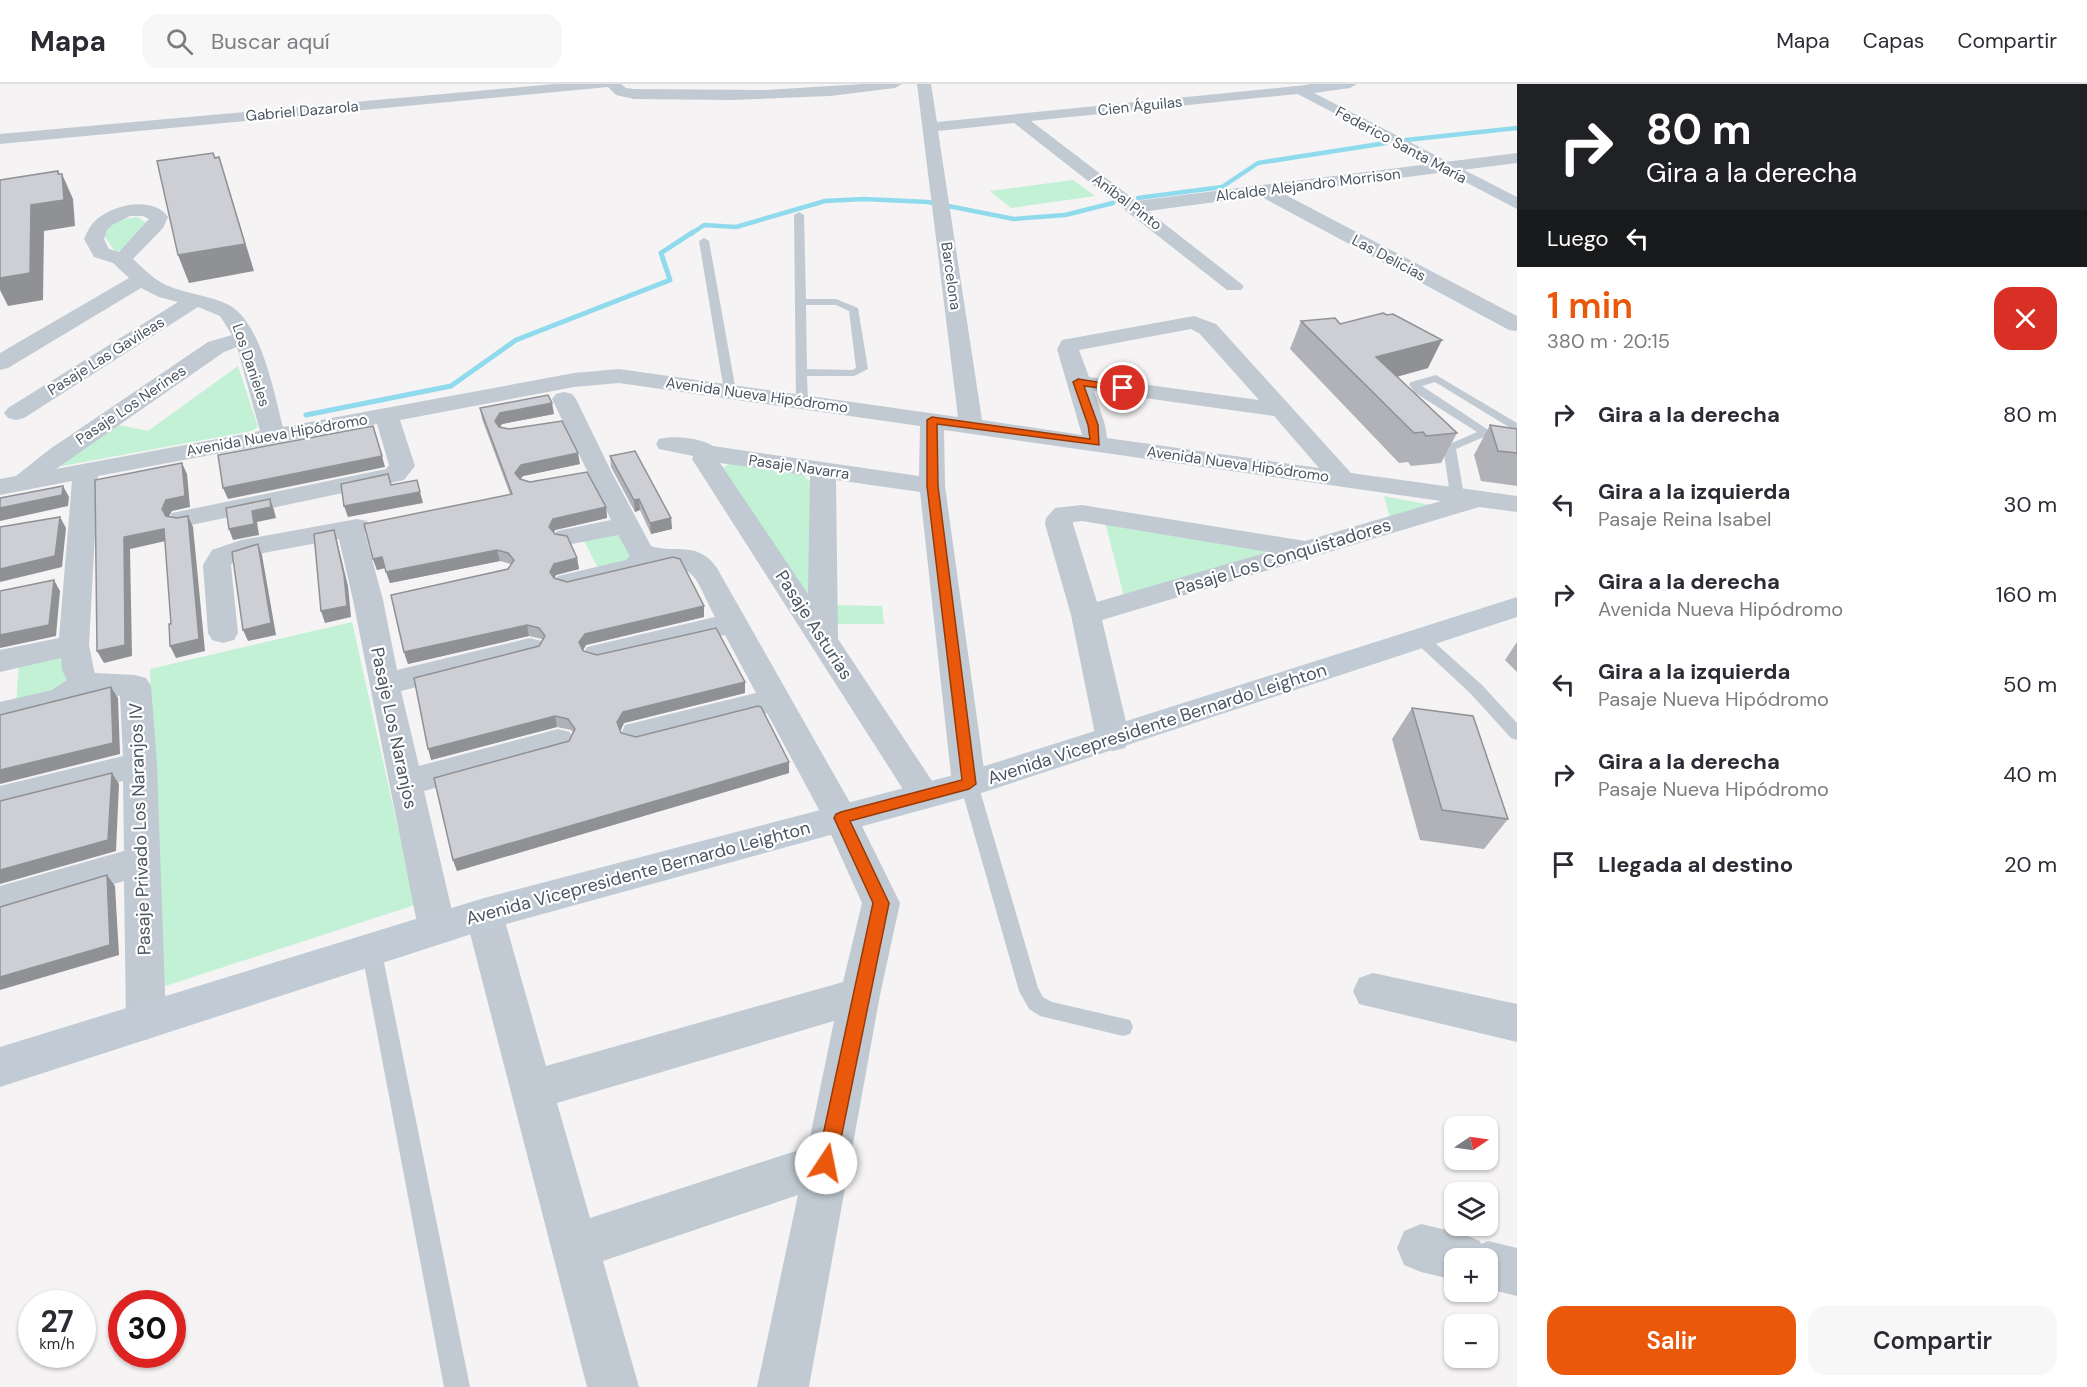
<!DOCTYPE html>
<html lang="es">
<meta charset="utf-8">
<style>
body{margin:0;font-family:"DM Sans",sans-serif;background:#f7f7f7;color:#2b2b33;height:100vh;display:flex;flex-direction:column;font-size:22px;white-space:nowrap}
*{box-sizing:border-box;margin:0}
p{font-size:20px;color:#7c7c81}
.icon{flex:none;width:33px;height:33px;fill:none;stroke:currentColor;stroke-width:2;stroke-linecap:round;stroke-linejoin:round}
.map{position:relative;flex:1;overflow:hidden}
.details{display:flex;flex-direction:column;background:#fff;width:570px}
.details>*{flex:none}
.guide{background:#202124;color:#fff;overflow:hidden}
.needle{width:39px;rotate:77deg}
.fabs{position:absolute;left:1444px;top:1032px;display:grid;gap:12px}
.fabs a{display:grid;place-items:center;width:54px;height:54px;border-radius:12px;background:#fff;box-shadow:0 2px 4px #0004;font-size:30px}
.speed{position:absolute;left:18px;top:1206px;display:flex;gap:12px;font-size:30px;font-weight:700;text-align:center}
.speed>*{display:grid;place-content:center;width:78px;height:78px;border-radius:50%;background:#fff;box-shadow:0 2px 4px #0004;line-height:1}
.speed small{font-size:15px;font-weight:400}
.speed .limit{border:9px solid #d22;background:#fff;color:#111}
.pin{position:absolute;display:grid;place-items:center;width:51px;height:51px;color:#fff;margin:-26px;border:3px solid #fff;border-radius:50%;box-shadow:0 2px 6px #0007}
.me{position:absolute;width:66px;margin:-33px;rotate:11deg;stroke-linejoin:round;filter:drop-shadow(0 0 4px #0008)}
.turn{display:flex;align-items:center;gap:21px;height:126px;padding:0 30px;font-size:27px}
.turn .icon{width:78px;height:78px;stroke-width:2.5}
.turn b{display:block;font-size:42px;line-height:51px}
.then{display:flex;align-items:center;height:57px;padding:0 30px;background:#0003;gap:12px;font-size:22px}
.round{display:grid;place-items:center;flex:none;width:63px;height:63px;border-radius:18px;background:#f7f7f7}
.head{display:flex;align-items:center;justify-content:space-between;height:102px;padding:0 30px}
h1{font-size:36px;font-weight:600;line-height:45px;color:#ea580c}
.primary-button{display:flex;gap:12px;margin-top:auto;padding:12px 30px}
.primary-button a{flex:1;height:69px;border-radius:18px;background:#ea580c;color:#fff;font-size:24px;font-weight:600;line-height:69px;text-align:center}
.primary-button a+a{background:#f7f7f7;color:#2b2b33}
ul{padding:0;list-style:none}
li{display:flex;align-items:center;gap:18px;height:90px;padding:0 30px}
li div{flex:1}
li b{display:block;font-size:22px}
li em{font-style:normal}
header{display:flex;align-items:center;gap:36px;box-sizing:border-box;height:84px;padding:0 30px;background:#fff;border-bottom:2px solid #e1e1e2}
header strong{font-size:28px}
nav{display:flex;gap:33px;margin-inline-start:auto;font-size:21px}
.search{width:420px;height:54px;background:#f7f7f7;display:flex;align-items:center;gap:15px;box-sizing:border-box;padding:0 21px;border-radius:18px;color:#7c7c81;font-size:22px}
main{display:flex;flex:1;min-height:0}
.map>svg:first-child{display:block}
.green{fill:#c3f1d5}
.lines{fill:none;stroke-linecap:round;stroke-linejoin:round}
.stream-far1{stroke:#90daee;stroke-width:4.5}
.stream{stroke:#90daee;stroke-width:5}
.lane{fill:#c1cad2;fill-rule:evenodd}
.street{fill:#c1cad2;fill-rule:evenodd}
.secondary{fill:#c1cbd6;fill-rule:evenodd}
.wall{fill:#b0b2b7}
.shaded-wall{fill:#909195}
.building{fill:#cdcfd5;stroke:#909195;stroke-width:1.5}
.route{fill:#ea580c;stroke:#983908;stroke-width:1.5}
.labels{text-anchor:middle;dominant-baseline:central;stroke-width:4.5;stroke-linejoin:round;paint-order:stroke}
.far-street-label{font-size:15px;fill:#4a5661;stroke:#fff}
.street-label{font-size:18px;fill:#4a5661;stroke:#fff}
</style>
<header>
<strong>Mapa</strong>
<div class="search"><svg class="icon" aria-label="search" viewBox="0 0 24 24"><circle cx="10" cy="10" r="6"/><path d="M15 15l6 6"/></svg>Buscar aquí</div>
<nav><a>Mapa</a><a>Capas</a><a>Compartir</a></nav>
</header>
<main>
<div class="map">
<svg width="1517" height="1303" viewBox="0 0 1517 1303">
<rect width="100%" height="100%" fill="#f5f3f3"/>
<!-- green -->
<g class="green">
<path d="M1073 96 1095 112 1011 124 990 107Z"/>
<path d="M138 133 148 140 134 152 125 166 115 168 104 151C111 135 123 135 138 133Z"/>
<path d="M238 282 258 343 252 347 62 382 61 378 114 340 148 347Z"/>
<path d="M728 380 803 391 814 401V520L722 385Z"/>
<path d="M1384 412 1436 422 1390 434Z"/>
<path d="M1105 438 1274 466 1124 513Z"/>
<path d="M618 447 633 477 598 484 583 455Z"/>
<path d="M837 521 882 522 884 540H837Z"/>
<path d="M352 538 415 821 159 904 157 892 150 585Z"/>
<path d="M66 569 68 603 16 621 19 578Z"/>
</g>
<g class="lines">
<!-- stream-far1 -->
<g class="stream-far1">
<path d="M1406 56 1517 44"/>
<path d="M1138 114 1222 103 1258 79 1386 59"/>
<path d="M691 150 704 141 736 143 825 117 864 115 928 118 1014 135 1065 131 1113 119"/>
</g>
<!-- stream -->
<path class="stream" d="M306 331 451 302 516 256 670 196 661 169 693 148"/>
<!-- lane -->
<g class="lane">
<path d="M799 128 804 131 806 215H836L858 224 868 285 854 292H807L808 317 802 321 796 317 794 131ZM806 221H836L849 227 856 284 852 286 807 285Z"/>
<path d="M704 154 709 157 736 307 730 311 724 307 699 157Z"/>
<path d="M1436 291 1517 339V348L1435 298 1422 302 1493 349 1456 365 1464 411 1457 415 1450 411 1443 363 1477 348 1414 308 1409 300 1411 298Z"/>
<path d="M1420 549 1425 550 1482 601 1517 639V656L1511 654 1470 609 1415 558 1412 554Z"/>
<path d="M969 693 975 695 978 700 1038 904 1043 913 1052 918 1130 936 1133 943 1130 950 1123 952 1040 932 1029 925 1019 907 960 700 963 695Z"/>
<path d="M371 856 378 858 381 864 470 1303H444L361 864 364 858Z"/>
</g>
<!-- street -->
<g class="street">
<path d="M555 0H621L626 4 634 5 765 6 863 0H902L895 4 830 12 732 16 634 15 616 11 608 3 0 60V50Z"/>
<path d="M917 0H931L937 38 1297 2 1304 6 1297 10 1031 37 1136 117 1517 69V79L1282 109 1517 232V247L1509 246 1260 112 1148 127 1244 202 1241 206H1227L1014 39 938 47 982 336 1082 351 1057 265 1062 256 1194 232 1216 240 1351 389 1517 412V428L1479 423 1102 536 1130 655 1125 664 1113 667 1101 664 1096 655 1071 531 1045 440 1046 434 1055 424 1082 421 1305 457 1441 417 944 346 945 402 986 700 981 709 969 713 957 709 952 700 920 408 836 396 838 555 942 712 937 721 925 725 913 721 692 375 693 372 659 365 656 360 659 355C674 351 700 354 713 362L919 392 920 342 619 299 574 303 400 336 415 382 404 396 182 443 172 441 169 435 172 429 386 385 389 381 377 340 98 392 89 561 94 586 95 589 135 591 146 594 151 602 157 680 166 937 160 950 146 956 132 950 126 937 124 797 0 834V802L124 767 123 697 0 728V702L123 672 120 612 91 610 73 623 0 642V618L52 606 67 596 62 586 61 574 0 588V566L59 554 72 397 0 411V395L16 392 50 365 208 258 232 251 220 232 198 223 24 334 16 336 8 334 4 329 8 324 178 218 159 213 141 204 8 284 0 286V269L129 194 113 179 94 173 84 155C87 149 89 143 94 138 110 121 153 111 168 133L163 144 133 175C144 185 153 195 166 201 186 210 208 211 227 220 261 236 274 309 283 343L574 289 619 285 958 333ZM130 132H143L149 135 119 168 109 165 104 155 107 146 112 141ZM1191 245 1200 250 1259 316 1089 293 1079 266ZM237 263 260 347 56 385 224 268ZM1094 307 1274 332 1319 384 1107 354 1105 341ZM720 379 810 392 808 510ZM1082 437 1268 468 1097 518 1073 440V438Z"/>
<path d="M564 308 572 310 576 315 611 387 651 462C674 470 698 456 717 484L853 724 900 819 880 911 809 1303H757L798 1111 603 1177 639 1303H587L465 830 471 819 484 814 497 819 503 830 546 982 843 898 862 819 824 735 767 629 637 662 625 659 621 650 625 641 756 609 725 551 598 580 587 577 583 570 587 563 715 533C696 498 698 479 654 481L645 489 635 492 568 507 558 504 554 498 558 492 626 476 630 472 618 451 567 461 557 459 553 453 557 447 611 436 552 315 556 310ZM834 937 808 1063 590 1134 557 1019Z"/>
<path d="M357 435 367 437 371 443 365 449 383 516 397 586 530 554 541 557 545 564 541 571 401 607 419 682 558 645 570 648 575 657 570 666 424 707 456 844 451 856 437 860 423 856 418 844 353 516 339 455 247 472 233 478 231 481 238 549 234 556 223 559 212 556 208 549 203 481 212 466 241 456Z"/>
<path d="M1373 889 1517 920V958L1359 920 1353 907 1359 894Z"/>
<path d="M1421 1140 1463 1150 1480 1157 1481 1160 1488 1157 1517 1164V1212L1488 1205V1174H1455V1196L1421 1188 1404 1181 1397 1164 1404 1147Z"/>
</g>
<!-- secondary -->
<g class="secondary">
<path d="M1311 0H1357L1350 4 1314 9 1517 113V125L1290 6 1292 3Z"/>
<path d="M1517 513V533L969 713 484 846 0 1003V963L484 814 969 687Z"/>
</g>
</g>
<!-- wall -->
<g class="wall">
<path d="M1301 237 1340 240 1428 284 1397 293 1457 349 1441 379 1411 382 1408 378 1399 379 1290 265Z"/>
<path d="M480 324 554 330 502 340 500 343 580 380 523 392 520 395 606 423 607 434 555 446 554 449 577 474 579 485 556 491 555 494 704 533 586 561 583 567 745 609 624 639 621 646V649L789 689 457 787 453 776 569 657 573 649 571 646 557 643 431 676 539 562 542 556V555L529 552 408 580 404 568 508 485 511 480 500 477 390 499 385 484 377 486 373 475 510 410 482 335Z"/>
<path d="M1490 341 1517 345V402L1481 397 1474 371Z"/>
<path d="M610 372 671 434 672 445 651 450 640 426 635 428 611 383Z"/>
<path d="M1517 558V588L1505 576Z"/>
<path d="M1412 624 1508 735 1484 765 1420 756 1392 655Z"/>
</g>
<!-- shaded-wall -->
<g class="shaded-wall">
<path d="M219 73 254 187 189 199 178 171Z"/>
<path d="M58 87 62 97V90L73 115 75 142 44 147 43 216 8 222 0 206V194L31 121 58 90Z"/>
<path d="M1442 256 1428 284 1366 301 1376 273Z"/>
<path d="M552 319 554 330 502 340 497 348 495 337 500 329Z"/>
<path d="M578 369 580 380 523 392 517 400 515 389 521 381Z"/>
<path d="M382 372 385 383 228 415 223 404Z"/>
<path d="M182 379 187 390 190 423 172 427 167 436 162 425Z"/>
<path d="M63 402 69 413 68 422 0 437V424Z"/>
<path d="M420 408 423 419 348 433 344 422Z"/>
<path d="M270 415 274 426 276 434 257 438 259 451 233 456 229 445Z"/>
<path d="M639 415 640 426 635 428 634 416Z"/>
<path d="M606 423 607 434 555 446 551 454 549 443 553 435Z"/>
<path d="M188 432 193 443 205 567 176 574 170 562Z"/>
<path d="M60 433 66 444 62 483 0 498V485Z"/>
<path d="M671 434 672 445 651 450 650 439Z"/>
<path d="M164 445 170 456 130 465 132 572 104 579 97 567 124 453Z"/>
<path d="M334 446 337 457 348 502 351 533 325 539 321 527Z"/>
<path d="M258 460 262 471 276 551 248 557 243 546Z"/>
<path d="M497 466 500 477 390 499 386 488Z"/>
<path d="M382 473 385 484 377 486 373 475Z"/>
<path d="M577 474 579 485 556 491 552 499 550 488 554 480Z"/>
<path d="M54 496 60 507 56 552 0 564V551Z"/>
<path d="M704 522V533L586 561 581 569 579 558 585 550Z"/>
<path d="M527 541 529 552 408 580 404 568Z"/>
<path d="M745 598V609L624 639 619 649 617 638 623 628Z"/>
<path d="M111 603 118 614 120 670 0 700V686Z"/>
<path d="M555 632 557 643 431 676 428 665Z"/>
<path d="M789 678V689L457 787 453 776Z"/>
<path d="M112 689 119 700 116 767 0 800V786Z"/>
<path d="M107 791 115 802 119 871 0 906V893Z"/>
</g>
<!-- building -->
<g class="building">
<path d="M213 69 215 74 219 73 245 160 178 171 157 77Z"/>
<path d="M58 87V90H62L64 116 31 121 30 189 0 194V96Z"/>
<path d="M1383 229 1387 231 1393 230 1442 256 1376 273 1457 349 1426 352 1423 348 1414 349 1301 237 1335 234 1340 240Z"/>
<path d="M548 311 552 319 500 329 495 337 499 343 509 345 562 337 578 369 521 381 515 389 520 395 530 398 587 388 606 423 553 435 549 443 555 450 567 452 577 474 554 480 550 488 554 494 567 498 673 473 680 475 704 522 585 550 579 558 583 567 597 571 716 544 745 598 623 628 617 638 621 649 636 653 758 622 761 623 789 678 453 776 434 694 569 657 575 645 568 635 555 632 428 665 414 594 539 562 545 552 539 544 527 541 404 568 391 511 508 485 514 476 508 469 497 466 386 488 382 473 373 475 364 440 512 410 480 324Z"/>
<path d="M1490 341 1517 345V369L1498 367Z"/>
<path d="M373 342 382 372 223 404 218 371Z"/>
<path d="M635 367 671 434 650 439 639 415 634 416 610 372Z"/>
<path d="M182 379 185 412 166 416 162 425 166 432 177 434 188 432 199 555 170 562 169 540H171L164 445 124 453 125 561 97 567 95 396Z"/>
<path d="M388 390 391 401 417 396 420 408 344 422 341 400Z"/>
<path d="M63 402 62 411 0 424V414Z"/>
<path d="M270 415 271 423 252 427 254 440 229 445 226 424Z"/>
<path d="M60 433 55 472 0 485V443Z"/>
<path d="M334 446 344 491 347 522 321 527 314 450Z"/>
<path d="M258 460 271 539 243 546 232 468Z"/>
<path d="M54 496 49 541 0 551V507Z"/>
<path d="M111 603 113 659 0 686V631Z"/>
<path d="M1412 624 1473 632 1508 735 1442 726Z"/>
<path d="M112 689 108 756 0 786V717Z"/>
<path d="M107 791 110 861 0 893V823Z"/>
</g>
<!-- route -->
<path class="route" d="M1078 295 1123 302 1128 304 1123 307 1084 302 1098 341 1099 361 937 340 938 402 976 700 969 705 850 737 889 819 836 1079 833 1086 826 1089 820 1086 817 1079 873 819 834 734 836 730 841 728 962 696 927 402V336L932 333 1090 355 1088 341 1073 298Z"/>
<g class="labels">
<!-- far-street labels -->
<g class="far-street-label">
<text transform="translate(1140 22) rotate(-6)">Cien Águilas</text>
<text transform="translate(302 27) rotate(-5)">Gabriel Dazarola</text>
<text transform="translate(1401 61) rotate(28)">Federico Santa María</text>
<text transform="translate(1308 101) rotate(-7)">Alcalde Alejandro Morrison</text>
<text transform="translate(1127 118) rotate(37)">Aníbal Pinto</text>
<text transform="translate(1389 174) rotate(28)">Las Delicias</text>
<text transform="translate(951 192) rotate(82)">Barcelona</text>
<text transform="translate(106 272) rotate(-32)">Pasaje Las Gavileas</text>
<text transform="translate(251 281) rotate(71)">Los Danieles</text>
<text transform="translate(757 311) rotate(8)">Avenida Nueva Hipódromo</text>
<text transform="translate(131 321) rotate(-34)">Pasaje Los Nerines</text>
<text transform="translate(277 351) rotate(-10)">Avenida Nueva Hipódromo</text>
<text transform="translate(1238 380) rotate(8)">Avenida Nueva Hipódromo</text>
<text transform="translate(799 383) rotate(8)">Pasaje Navarra</text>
</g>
<!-- street labels -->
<g class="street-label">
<text transform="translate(1283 473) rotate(-17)">Pasaje Los Conquistadores</text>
<text transform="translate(814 541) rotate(57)">Pasaje Asturias</text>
<text transform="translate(1157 640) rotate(-18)">Avenida Vicepresidente Bernardo Leighton</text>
<text transform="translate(394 644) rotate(78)">Pasaje Los Naranjos</text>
<text transform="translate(140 745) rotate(-92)">Pasaje Privado Los Naranjos IV</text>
<text transform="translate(638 789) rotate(-15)">Avenida Vicepresidente Bernardo Leighton</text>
</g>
</g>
</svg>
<div class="fabs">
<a><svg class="needle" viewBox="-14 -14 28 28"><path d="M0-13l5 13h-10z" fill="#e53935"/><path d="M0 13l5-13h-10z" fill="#7c7c81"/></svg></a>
<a><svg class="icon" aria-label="layers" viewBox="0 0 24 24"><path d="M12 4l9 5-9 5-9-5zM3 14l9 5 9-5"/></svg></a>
<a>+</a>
<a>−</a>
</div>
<div class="speed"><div>27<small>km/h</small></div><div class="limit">30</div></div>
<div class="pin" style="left:1123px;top:304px;background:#d93025"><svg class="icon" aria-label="arrive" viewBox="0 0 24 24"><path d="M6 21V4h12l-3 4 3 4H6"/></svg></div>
<svg class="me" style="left:826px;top:1079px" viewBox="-20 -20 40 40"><circle r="19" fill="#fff"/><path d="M0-13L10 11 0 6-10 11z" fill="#ea580c"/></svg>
</div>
<section class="details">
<div class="guide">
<div class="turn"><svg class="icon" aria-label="right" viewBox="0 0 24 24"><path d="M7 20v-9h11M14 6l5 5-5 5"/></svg><div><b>80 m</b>Gira a la derecha</div></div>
<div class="then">Luego<svg class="icon" aria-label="left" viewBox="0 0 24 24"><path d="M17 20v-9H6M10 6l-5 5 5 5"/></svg></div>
</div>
<div class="head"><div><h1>1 min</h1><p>380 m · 20:15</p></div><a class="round" style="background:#d93025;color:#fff"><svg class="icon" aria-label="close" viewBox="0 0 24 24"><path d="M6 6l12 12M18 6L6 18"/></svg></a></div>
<ul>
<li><svg class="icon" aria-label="right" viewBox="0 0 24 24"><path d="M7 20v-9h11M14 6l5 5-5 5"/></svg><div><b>Gira a la derecha</b></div><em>80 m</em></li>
<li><svg class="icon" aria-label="left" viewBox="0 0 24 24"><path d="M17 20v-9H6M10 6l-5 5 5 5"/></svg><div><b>Gira a la izquierda</b><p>Pasaje Reina Isabel</p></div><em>30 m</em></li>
<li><svg class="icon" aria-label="right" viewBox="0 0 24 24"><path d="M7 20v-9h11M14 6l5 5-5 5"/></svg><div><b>Gira a la derecha</b><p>Avenida Nueva Hipódromo</p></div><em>160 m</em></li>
<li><svg class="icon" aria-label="left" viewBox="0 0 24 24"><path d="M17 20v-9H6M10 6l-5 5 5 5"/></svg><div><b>Gira a la izquierda</b><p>Pasaje Nueva Hipódromo</p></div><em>50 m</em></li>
<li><svg class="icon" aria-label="right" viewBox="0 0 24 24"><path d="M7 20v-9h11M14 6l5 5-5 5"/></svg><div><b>Gira a la derecha</b><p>Pasaje Nueva Hipódromo</p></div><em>40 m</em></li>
<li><svg class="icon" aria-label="arrive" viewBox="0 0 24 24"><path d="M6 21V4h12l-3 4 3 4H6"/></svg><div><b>Llegada al destino</b></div><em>20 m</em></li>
</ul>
<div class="primary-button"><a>Salir</a><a>Compartir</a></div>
</section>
</main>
